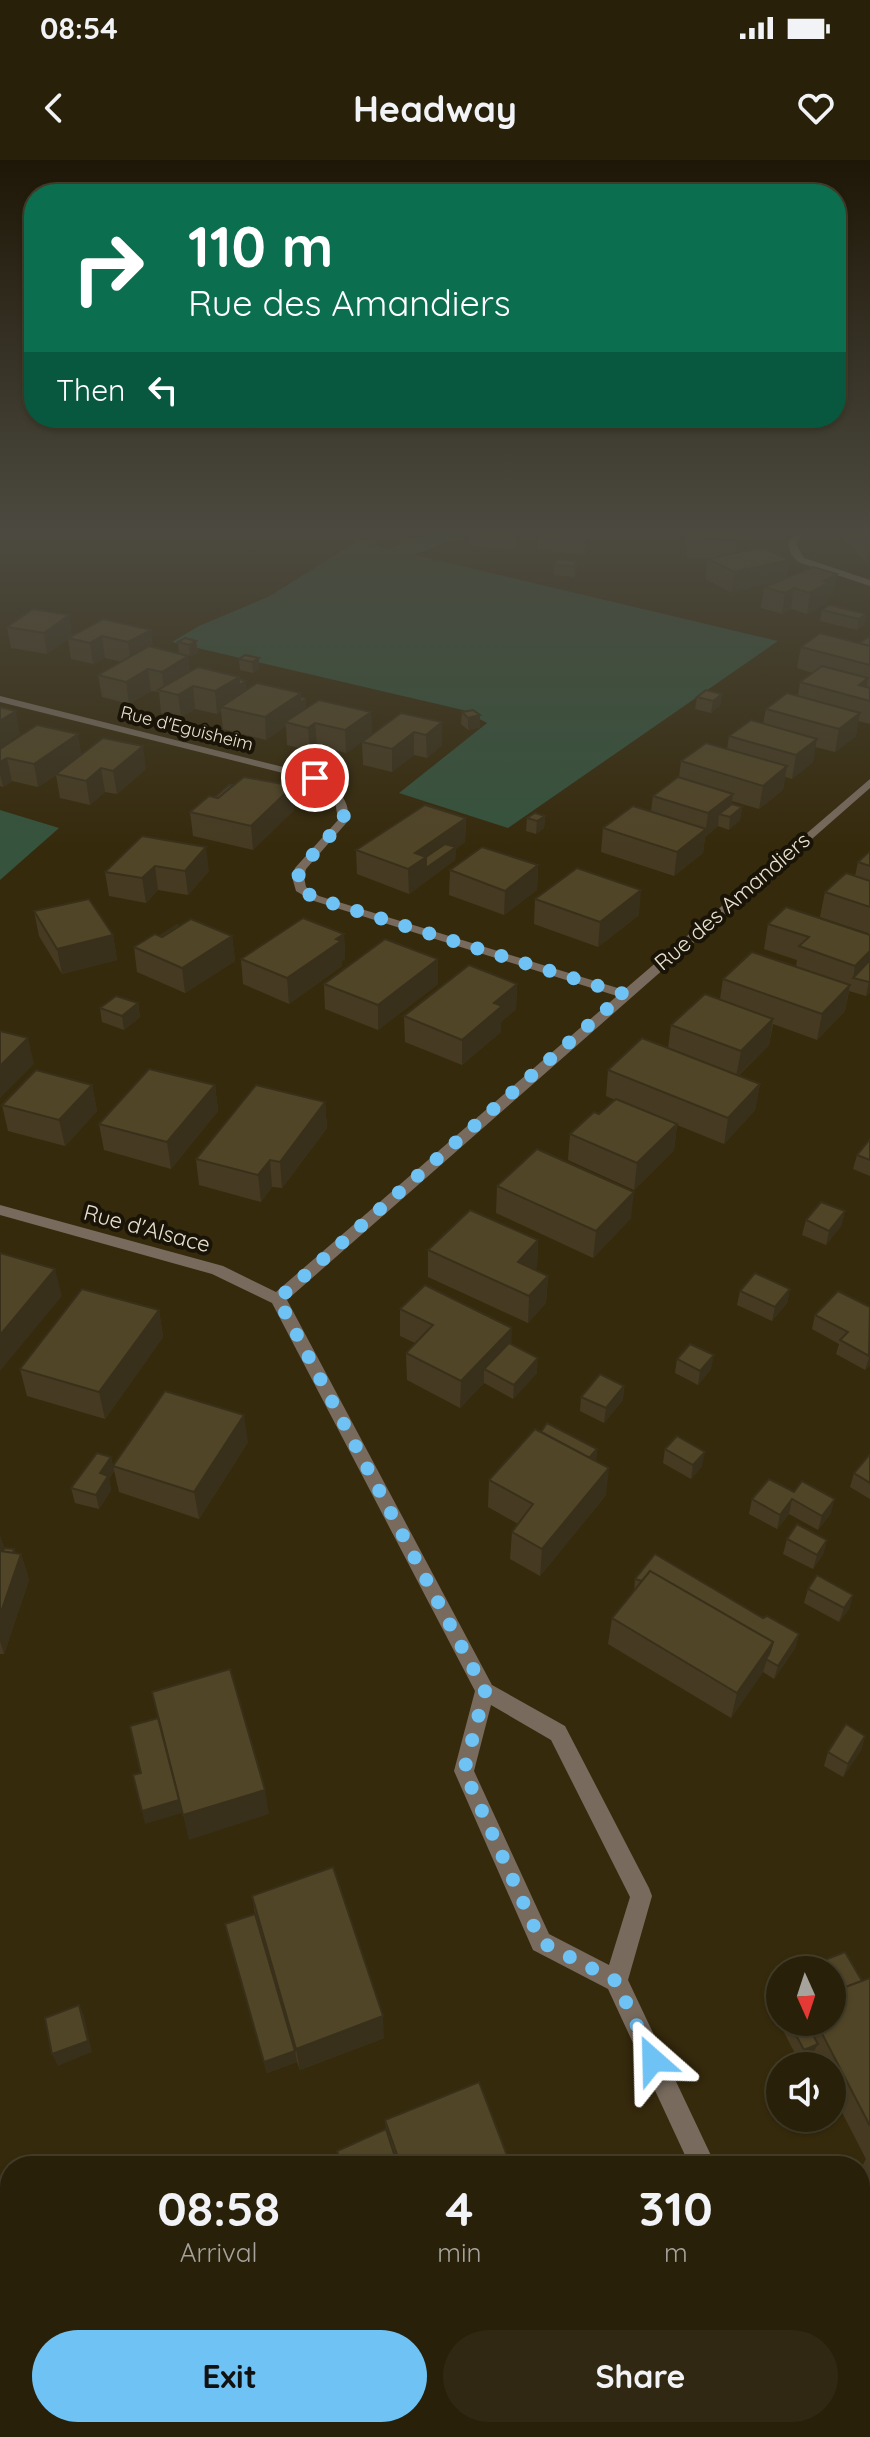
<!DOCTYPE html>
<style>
body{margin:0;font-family:Quicksand,sans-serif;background:#302812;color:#f1f3f6;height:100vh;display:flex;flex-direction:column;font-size:30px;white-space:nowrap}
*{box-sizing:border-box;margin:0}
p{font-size:26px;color:#a5a39c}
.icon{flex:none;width:44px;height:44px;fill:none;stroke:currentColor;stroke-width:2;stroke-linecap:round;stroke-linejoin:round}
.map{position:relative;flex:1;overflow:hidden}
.details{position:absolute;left:0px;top:1996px;width:870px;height:282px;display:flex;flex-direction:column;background:#282009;border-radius:32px 32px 0 0;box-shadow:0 2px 6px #0004,0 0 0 2px #443e2a}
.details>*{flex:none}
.banner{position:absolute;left:24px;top:24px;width:822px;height:244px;border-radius:32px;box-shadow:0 2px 6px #0004,0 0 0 2px #443e2a;background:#0b6e4f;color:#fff;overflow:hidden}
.needle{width:52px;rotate:177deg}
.buttons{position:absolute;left:766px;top:1796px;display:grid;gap:16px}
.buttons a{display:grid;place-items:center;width:80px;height:80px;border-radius:50%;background:#282009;box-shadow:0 2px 6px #0004,0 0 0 2px #443e2a;font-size:40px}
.pin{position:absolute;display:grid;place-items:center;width:68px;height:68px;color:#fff;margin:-34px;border:4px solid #fff;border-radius:50%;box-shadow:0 2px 8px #0007}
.me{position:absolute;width:88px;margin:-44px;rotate:335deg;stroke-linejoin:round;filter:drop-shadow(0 0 6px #0008)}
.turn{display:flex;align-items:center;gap:28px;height:168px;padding:0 32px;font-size:36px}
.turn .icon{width:104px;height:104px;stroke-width:2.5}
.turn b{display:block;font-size:56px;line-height:68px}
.then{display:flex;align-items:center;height:76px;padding:0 32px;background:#0003;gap:16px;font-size:30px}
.eta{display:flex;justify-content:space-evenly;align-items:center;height:136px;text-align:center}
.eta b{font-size:48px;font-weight:800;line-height:56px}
.cta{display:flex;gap:16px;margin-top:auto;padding:16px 32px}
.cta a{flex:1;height:92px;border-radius:48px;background:#6fc2f4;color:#111;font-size:32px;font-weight:800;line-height:92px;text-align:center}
.cta a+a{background:#302812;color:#f1f3f6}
.status{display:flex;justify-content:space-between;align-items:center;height:56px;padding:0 40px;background:#282009;direction:ltr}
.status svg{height:22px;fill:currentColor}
header{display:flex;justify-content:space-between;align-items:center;height:104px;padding:0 32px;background:#282009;font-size:36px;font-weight:800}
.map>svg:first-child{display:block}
.green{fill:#35533d}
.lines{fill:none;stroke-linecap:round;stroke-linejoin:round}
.minor{fill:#786b5e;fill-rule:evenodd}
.wall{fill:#463b22}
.shaded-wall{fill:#39301b}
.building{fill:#514527;stroke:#39301b;stroke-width:2}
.route{stroke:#6fc2f4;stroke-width:14;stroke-dasharray:0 25.2}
.labels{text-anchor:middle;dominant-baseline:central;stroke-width:8;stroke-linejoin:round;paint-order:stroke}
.far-street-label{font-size:18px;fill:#e9e2d1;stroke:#191407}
.street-label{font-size:22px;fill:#e9e2d1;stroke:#191407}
</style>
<div class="status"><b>08:54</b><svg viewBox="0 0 49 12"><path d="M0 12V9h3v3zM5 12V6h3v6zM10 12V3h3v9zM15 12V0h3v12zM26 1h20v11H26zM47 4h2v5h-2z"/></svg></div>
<header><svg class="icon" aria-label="back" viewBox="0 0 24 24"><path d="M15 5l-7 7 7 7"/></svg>Headway<svg class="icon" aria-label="heart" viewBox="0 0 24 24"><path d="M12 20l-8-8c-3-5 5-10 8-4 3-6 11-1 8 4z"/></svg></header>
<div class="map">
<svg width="870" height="2277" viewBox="0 0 870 2277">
<rect width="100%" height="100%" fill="#362a0c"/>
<!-- green -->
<g class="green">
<path d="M448 369H478L415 395 778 481 508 668 399 633 487 563 463 550 172 482 199 466 270 436 359 380 388 389Z"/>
<path d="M0 650 59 668 0 720Z"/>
</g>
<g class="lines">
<!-- minor -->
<g class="minor">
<path d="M797 369H805L796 384 804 398 870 420V426L798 402 791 394 788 384Z"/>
<path d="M0 536 319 616C335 628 351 638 348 661L306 709 304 717 306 727 319 736 624 830 870 619V628L287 1140 492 1525 565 1566 649 1728 652 1736 628 1820 716 2006H690L608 1829 533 1790 454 1611 475 1531 272 1143 212 1114 0 1055V1045L223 1106 276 1132 617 836 311 740 296 731 292 717 295 708 338 660 335 641 311 620 0 542ZM491 1545 551 1580 630 1737 609 1805 549 1774 474 1611Z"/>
<path d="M813 2268H841L845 2277H817Z"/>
</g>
</g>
<!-- wall -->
<g class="wall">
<path d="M409 369H444L428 375Z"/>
<path d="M470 369H524V378L515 391 470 386Z"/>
<path d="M540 369H596L595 376 585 395 538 390 539 371Z"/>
<path d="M688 369H748L744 379 737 378 736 393 786 418 837 414 833 434 827 437V443L807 454 791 449 782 454 761 448 764 427 775 422 732 433 705 419 708 399H709L687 398 686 386Z"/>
<path d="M845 369H870V401L866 402 843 381Z"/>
<path d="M577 401V412L574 417 554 415V405Z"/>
<path d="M822 450 866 454 864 465 857 470 820 461Z"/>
<path d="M69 455 72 475 103 459 153 487 179 494 178 482 196 481 198 493 188 496 190 511 239 519 247 530 306 538V548L371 552 372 575 346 593 317 586 310 591 287 585 286 566 266 580 223 569 221 551 217 554 195 549 181 557 161 553 159 532 151 531 129 544 102 537 98 515 122 502 105 498 93 504 71 499 68 479 47 494 11 488 7 467Z"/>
<path d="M870 476V564L858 561 856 576 835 592 815 587 813 602 792 619 785 617 783 630 759 649 732 641 731 645 742 647 740 660 729 670 718 666 705 677 703 693 674 716 601 692 603 668 651 651 653 636 679 617 681 601 727 589 729 576 763 564 766 549 798 536 800 522 813 513 797 508 801 487 859 483Z"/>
<path d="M259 498V509L253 513 240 510 239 499Z"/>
<path d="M722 534 720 545 711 553 695 549 697 537Z"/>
<path d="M0 547 20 574 10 580V582L81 595 146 609 117 634 105 632 90 645 60 638 56 615 38 627 12 621 3 627 0 626Z"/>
<path d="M462 552 480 567 468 570 461 564Z"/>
<path d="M401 553 442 585 427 598 414 595 392 612 363 605 362 582Z"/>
<path d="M233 625 293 626 294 650 253 690 193 676 190 652Z"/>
<path d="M545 656 544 668 536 674 526 671 527 658Z"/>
<path d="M466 658 465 682 456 689 455 700 409 734 357 714 356 690Z"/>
<path d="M142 676 209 711 188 735 158 730 146 743 109 736 105 712Z"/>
<path d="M870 691V832L866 836 849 831 845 851 817 880 773 864 769 885 738 916 760 924 755 950 724 984 677 965 674 990 634 1030 568 1000 570 974 599 954 615 940 606 936 608 910 668 888 671 865 720 839 723 819 796 807 797 800 764 789 768 764 868 775V773L820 757 825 732 855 716 858 702Z"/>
<path d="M538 705 537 730 504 755 449 735 450 710Z"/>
<path d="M535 739 639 755 598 787 534 764Z"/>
<path d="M34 751 113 775 117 800 62 814 39 776Z"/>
<path d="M344 774 345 799 342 801V806L289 844 243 824 241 799Z"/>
<path d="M160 776H232L235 801 185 833 137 812 134 787Z"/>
<path d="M438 799V824L378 870 325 849 324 824Z"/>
<path d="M517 824 516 849 501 862V872L462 905 405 882 404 856Z"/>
<path d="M138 843 140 857 124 870 102 862 100 848Z"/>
<path d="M92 925 97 951 65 986 8 971 2 945Z"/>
<path d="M215 925 218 951 171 1009 104 990 99 964Z"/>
<path d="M325 942 327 968 282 1028 272 1027 261 1042 199 1025 196 999Z"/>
<path d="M870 979V1016L853 1009 857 995Z"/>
<path d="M497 1026 631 1058 593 1098 496 1053Z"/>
<path d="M845 1051 841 1066 826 1085 802 1075 806 1060Z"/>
<path d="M538 1080 537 1107 534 1110 548 1116 546 1143 528 1163 428 1117V1090Z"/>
<path d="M790 1129 787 1143 772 1161 737 1145 740 1131Z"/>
<path d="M870 1147V1205L865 1210 836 1194 839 1184 812 1169 815 1155Z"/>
<path d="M400 1149 512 1185 537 1213 513 1239 484 1223 460 1248 407 1220 406 1193 415 1183 400 1176Z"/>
<path d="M159 1150 163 1177 105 1259 27 1236 20 1209Z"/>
<path d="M677 1199 711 1209 698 1225 675 1213Z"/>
<path d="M624 1226 623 1240 604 1263 580 1251 581 1237Z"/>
<path d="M541 1272 597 1289 596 1301 606 1335 540 1416 510 1399 512 1372 518 1364 488 1347 489 1320Z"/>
<path d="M248 1282 199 1359 119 1332 113 1306Z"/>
<path d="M665 1289 702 1306 691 1319 663 1303Z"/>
<path d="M870 1294V1339L850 1327 854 1313Z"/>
<path d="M111 1297 114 1311 109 1319 111 1330 99 1349 75 1343 71 1328Z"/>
<path d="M769 1319 831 1353 818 1370 789 1354 777 1369 749 1354 752 1339Z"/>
<path d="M0 1376 4 1388 14 1389 16 1393 21 1394 29 1420 4 1494H0Z"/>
<path d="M787 1379 827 1380 823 1394 813 1409 783 1394Z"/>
<path d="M635 1419 763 1458 799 1474 795 1488 774 1519 763 1512 731 1558 608 1484 612 1458 634 1431Z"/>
<path d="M808 1429 853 1435 849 1449 839 1462 804 1443Z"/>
<path d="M865 1576 861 1590 843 1617 824 1606 828 1592Z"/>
<path d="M252 1736 384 1878 300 1910 297 1902 267 1913 225 1764 255 1754Z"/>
<path d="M780 1817V1862H832L862 1821 870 1818V2035L860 2016V2010L866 1999 832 1933V1906H818L813 1895 799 1901 764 1834 769 1822Z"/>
<path d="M385 1960 511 2006H340L337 1991 386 1969Z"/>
<path d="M482 2268H634L638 2277H485Z"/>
</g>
<!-- shaded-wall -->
<g class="shaded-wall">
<path d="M428 369H444L428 375Z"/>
<path d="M517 369H524V378L515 391 516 371Z"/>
<path d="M591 369H596L595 376 585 395 587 375Z"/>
<path d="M870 382V401L866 402Z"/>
<path d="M789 400 786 420 732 433 734 412Z"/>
<path d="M577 401V412L574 417V406Z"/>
<path d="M837 414 833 434 827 437V443L807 454 810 433 824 421Z"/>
<path d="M794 428 791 449 782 454 785 433Z"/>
<path d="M866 454 864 465 857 470 859 459Z"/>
<path d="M69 455 72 476 47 494 44 473Z"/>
<path d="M151 470 154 491 131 504 128 482Z"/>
<path d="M102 476 105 498 93 504 90 483Z"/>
<path d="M196 481 198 493 190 497 189 485Z"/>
<path d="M188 496 191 518 164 532 162 512Z"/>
<path d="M259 498V509L253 513 252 502Z"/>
<path d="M148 509 151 531 129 544 126 522Z"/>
<path d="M239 517V525L246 521 247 533 221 547V551L217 554 215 531Z"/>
<path d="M868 518 864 539 859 525Z"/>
<path d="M193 526 195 549 181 557 178 535Z"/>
<path d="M301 533V541L306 538V550L285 562 286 566 266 580 265 557Z"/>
<path d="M722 534 720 545 711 553 713 541Z"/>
<path d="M16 551 20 574 10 580 11 588 0 595V561Z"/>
<path d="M371 552 372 575 346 593 345 570Z"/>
<path d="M860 553 856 576 835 592 839 569Z"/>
<path d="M480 555V567L468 570V558Z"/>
<path d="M442 562V585L427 598 426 575Z"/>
<path d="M315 563 317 586 310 591 308 568Z"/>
<path d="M414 572V595L392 612V589Z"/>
<path d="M78 574 82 597 38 627 34 604Z"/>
<path d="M817 579 813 602 792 619 796 595Z"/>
<path d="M143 586 146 609 117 634 113 611Z"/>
<path d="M7 598 12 621 3 627 0 614V602Z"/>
<path d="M787 606 783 630 759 649 763 626Z"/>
<path d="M101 608 105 632 90 645 86 621Z"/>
<path d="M293 626 294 650 253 690 251 666Z"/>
<path d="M733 634 729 657 719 654 718 666 705 677 703 693 674 716 677 692 706 669 708 653Z"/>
<path d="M742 647 740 660 729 670 730 657Z"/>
<path d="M545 656 544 668 536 674 537 661Z"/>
<path d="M466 658 465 682 456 689 455 700 409 734 408 709 415 693Z"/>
<path d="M206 687 209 711 188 735 185 711Z"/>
<path d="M538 705 537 730 504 755 505 731Z"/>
<path d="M155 706 158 730 146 743 142 718Z"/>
<path d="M641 730 639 755 598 787 600 762Z"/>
<path d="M344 774 345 799 342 801V806L289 844 287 818Z"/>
<path d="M113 775 117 800 62 814 57 789Z"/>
<path d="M232 776 235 801 185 833 182 808Z"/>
<path d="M870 791V810L853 818 855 806Z"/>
<path d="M438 799V824L378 870V845Z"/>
<path d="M870 821V832L866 836 869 822Z"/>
<path d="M517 824 516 849 501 862V872L462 905V880L494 843Z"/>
<path d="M850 825 845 851 817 880 822 854Z"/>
<path d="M138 843 140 857 124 870 122 856Z"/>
<path d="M773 859 769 885 736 917 741 891Z"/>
<path d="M28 878 34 904 0 938V906Z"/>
<path d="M760 924 755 950 724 984 728 958Z"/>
<path d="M92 925 97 951 65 986 59 960Z"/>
<path d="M215 925 218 951 171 1009 167 982Z"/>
<path d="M325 942 327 968 282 1028 280 1002Z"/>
<path d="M677 964 674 990 634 1030 637 1003Z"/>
<path d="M270 1000 272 1027 261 1042 258 1015Z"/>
<path d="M634 1032 631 1058 593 1098 596 1071Z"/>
<path d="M845 1051 841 1066 826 1085 829 1071Z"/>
<path d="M538 1080 537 1107 517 1129 518 1102Z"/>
<path d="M55 1109 62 1136 0 1211V1175Z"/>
<path d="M548 1116 546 1143 528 1163 529 1136Z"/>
<path d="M790 1129 787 1143 772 1161 775 1147Z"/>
<path d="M159 1150 163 1177 105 1259 99 1232Z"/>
<path d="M512 1168 511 1194 484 1209V1223L460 1248 461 1221Z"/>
<path d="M714 1195 711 1209 698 1225 700 1211Z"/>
<path d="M870 1195V1205L865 1210Z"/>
<path d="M538 1198 537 1213 513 1239 514 1225Z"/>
<path d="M624 1226 623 1240 604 1263 606 1248Z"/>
<path d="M244 1255 248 1282 199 1359 194 1332Z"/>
<path d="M597 1289 596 1303 582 1307Z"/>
<path d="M705 1292 702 1306 691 1319 693 1305Z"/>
<path d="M111 1297 114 1311 109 1319 111 1330 99 1349 96 1335 100 1313Z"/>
<path d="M609 1308 606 1335 540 1416 542 1389Z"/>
<path d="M792 1339 789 1354 777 1369 780 1355Z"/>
<path d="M835 1339 831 1353 818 1370 822 1356Z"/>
<path d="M0 1376 8 1402 0 1403Z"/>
<path d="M827 1380 823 1394 813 1409 817 1395Z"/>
<path d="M14 1389 18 1402 21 1394 29 1420 4 1494 0 1481V1455L8 1404Z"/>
<path d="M853 1435 849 1449 839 1462 844 1448Z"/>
<path d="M799 1474 795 1488 774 1519 778 1506Z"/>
<path d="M773 1482 763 1512 731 1558 737 1533Z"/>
<path d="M865 1576 861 1590 843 1617 848 1604Z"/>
<path d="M265 1630 269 1654 189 1680 183 1655Z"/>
<path d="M179 1640 182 1653 145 1664 142 1651Z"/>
<path d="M79 1845 84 1856 92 1892 58 1906 52 1894Z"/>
<path d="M383 1856 384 1878 300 1910 296 1889Z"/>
<path d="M818 1884 812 1895 799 1901 804 1890Z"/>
<path d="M295 1891 297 1902 267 1913 264 1902Z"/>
</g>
<!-- building -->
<g class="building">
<path d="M492 369H517L516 371Z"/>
<path d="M540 369H591L587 375 539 371Z"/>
<path d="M688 369H735L737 380 689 378Z"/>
<path d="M855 369H870V382Z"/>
<path d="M762 387 789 400 734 412 708 399Z"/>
<path d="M557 399 577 401 574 406 554 405Z"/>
<path d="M813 407 837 414 824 421 830 422 810 433 794 428 785 433 764 427Z"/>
<path d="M829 445 866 454 859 459 822 450Z"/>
<path d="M33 449 69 455 44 473 7 467Z"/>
<path d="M103 459 151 470 128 482 102 476 90 483 68 478Z"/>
<path d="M820 473 870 486V505L801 487Z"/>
<path d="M870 476V486L859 483Z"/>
<path d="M185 478 196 481 189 485 178 482Z"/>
<path d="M149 486 188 496 162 512 148 509 126 522 98 515Z"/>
<path d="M245 495 259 498 252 502 239 499Z"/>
<path d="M822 506 868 518 859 525 870 528V541L800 522Z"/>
<path d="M198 507 239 517 215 531 193 526 178 535 158 530Z"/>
<path d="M239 519 246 521 239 525Z"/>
<path d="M257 523 301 533 265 557 221 547Z"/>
<path d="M706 530 722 534 713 541 697 537Z"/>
<path d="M787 533 860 553 839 569 766 549Z"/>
<path d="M319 540 371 552 345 570 315 563 308 568 285 562Z"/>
<path d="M0 547 16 551 0 561Z"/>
<path d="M473 550 480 555 468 558 462 552Z"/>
<path d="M401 553 442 562 426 575 414 572 392 589 362 582Z"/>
<path d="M751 560 817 579 796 595 729 576Z"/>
<path d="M37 565 78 574 34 604 7 598 0 602V589Z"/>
<path d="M103 578 143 586 113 611 101 608 86 621 56 614Z"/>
<path d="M706 583 787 606 763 626 681 601Z"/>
<path d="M244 617 293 626 251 666 190 652 209 636 218 638Z"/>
<path d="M678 617 733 634 708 653 653 636Z"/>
<path d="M229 625H233L218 638 215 637Z"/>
<path d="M732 644 742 647 730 657 719 654Z"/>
<path d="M425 645 466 658 415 693 426 697 408 709 356 690Z"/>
<path d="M633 646 706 669 677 692 603 668Z"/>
<path d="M535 653 545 656 537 661 527 658Z"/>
<path d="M142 676 206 687 185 711 155 706 142 718 105 712Z"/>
<path d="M445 684 456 687 426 708V697Z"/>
<path d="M482 687 538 705 505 731 450 710Z"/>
<path d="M870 691V706L858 702Z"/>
<path d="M577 708 641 730 600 762 535 739Z"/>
<path d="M846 713 870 721V747L825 732Z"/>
<path d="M89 739 113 775 57 789 34 751Z"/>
<path d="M786 747 870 775V791L855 806 799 786 809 777 768 764Z"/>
<path d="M303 758 344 774 336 779 341 781 287 818 241 799Z"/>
<path d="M191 759 232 776 182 808 134 787 155 774 162 777Z"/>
<path d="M177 765 179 766 162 777 160 776Z"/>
<path d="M385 779 438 799 378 845 324 824Z"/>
<path d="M752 792 850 825 822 854 723 819Z"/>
<path d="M870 800V821L869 822 853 818Z"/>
<path d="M469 805 517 824 494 843 502 846 462 880 404 856Z"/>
<path d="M705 834 773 859 741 891 671 865Z"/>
<path d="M116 836 138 843 122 856 100 848Z"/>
<path d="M0 871 28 878 0 906Z"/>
<path d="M642 878 760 924 728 958 608 910Z"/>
<path d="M149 909 215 925 167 982 99 964Z"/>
<path d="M36 910 92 925 59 960 2 945Z"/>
<path d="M256 925 325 942 280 1002 270 1000 258 1015 196 999Z"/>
<path d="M616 939 677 964 637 1003 570 974 594 952 599 954Z"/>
<path d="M870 979V1000L857 995Z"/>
<path d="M537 989 634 1032 596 1071 497 1026Z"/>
<path d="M821 1042 845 1051 829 1071 806 1060Z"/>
<path d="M470 1050 538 1080 518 1102 548 1116 529 1136 428 1090Z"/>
<path d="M0 1093 55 1109 0 1175Z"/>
<path d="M755 1113 790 1129 775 1147 740 1131Z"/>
<path d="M425 1125 512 1168 461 1221 406 1193 433 1165 400 1149Z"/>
<path d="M82 1129 159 1150 99 1232 20 1209Z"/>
<path d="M838 1131 870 1147 869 1196 840 1180 848 1172 815 1155Z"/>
<path d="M509 1183 538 1198 514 1225 484 1209Z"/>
<path d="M690 1184 714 1195 700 1211 677 1199Z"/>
<path d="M600 1214 624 1226 606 1248 581 1237Z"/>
<path d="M165 1231 244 1255 194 1332 113 1306Z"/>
<path d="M547 1263 597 1289 589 1298 541 1272Z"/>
<path d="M535 1269 609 1308 542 1389 512 1372 533 1344 489 1320Z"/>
<path d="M677 1276 705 1292 693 1305 665 1289Z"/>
<path d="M97 1293 111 1297 100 1313 108 1316 96 1335 71 1328Z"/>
<path d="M870 1294V1323L854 1313Z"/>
<path d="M769 1319 794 1332 802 1321 835 1339 822 1356 792 1339 780 1355 752 1339Z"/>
<path d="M797 1364 827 1380 817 1395 787 1379Z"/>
<path d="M4 1388 14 1389 13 1393 3 1392Z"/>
<path d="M0 1391 21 1394 0 1455Z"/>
<path d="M655 1394 763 1458 767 1456 799 1474 778 1506 766 1499 769 1494 773 1482 650 1411 642 1421 635 1419Z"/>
<path d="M650 1411 773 1482 737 1533 612 1458Z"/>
<path d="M817 1415 853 1435 844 1448 808 1429Z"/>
<path d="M230 1509 265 1630 183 1655 152 1532Z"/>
<path d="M158 1558 179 1640 142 1651 133 1615 141 1613 130 1566Z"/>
<path d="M846 1564 865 1576 848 1604 828 1592Z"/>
<path d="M333 1707 383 1856 296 1889 252 1736Z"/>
<path d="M255 1754 295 1891 264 1902 225 1764Z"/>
<path d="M845 1792 862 1821 832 1832V1810H799Z"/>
<path d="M780 1817V1844L769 1822Z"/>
<path d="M870 1818V1966L816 1862H832V1832Z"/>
<path d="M79 1845 88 1881 52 1894 45 1858Z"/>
<path d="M789 1862H806L818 1884 804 1890Z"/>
<path d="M479 1922 511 2006H401L385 1960Z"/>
<path d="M386 1969 398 2006H342L337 1991Z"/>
<path d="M485 2268H514L517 2277H488Z"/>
<path d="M516 2268H634L638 2277H519Z"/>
</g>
<!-- sky -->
<linearGradient id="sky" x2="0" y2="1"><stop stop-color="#1e1707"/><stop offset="0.54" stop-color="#4c4a40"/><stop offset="1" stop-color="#4c4a40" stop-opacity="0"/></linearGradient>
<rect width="870" height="688" fill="url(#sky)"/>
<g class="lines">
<!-- route -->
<path class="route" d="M315 618C331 630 348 638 343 661L301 708 298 717 300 729 315 738 624 834 278 1139 485 1531 464 1611 541 1782 616 1821 653 1900"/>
</g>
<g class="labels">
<!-- far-street labels -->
<g class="far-street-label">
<text transform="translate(187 568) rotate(14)">Rue d'Eguisheim</text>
</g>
<!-- street labels -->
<g class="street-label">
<text transform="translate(732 741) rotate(-41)">Rue des Amandiers</text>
<text transform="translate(147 1068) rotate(15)">Rue d'Alsace</text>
</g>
</g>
</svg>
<div class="buttons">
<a><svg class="needle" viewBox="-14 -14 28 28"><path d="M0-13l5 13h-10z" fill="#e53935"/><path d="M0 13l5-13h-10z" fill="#a5a39c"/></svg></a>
<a><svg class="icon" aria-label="sound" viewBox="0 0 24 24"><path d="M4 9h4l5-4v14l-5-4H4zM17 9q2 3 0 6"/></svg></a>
</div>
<div class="pin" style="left:315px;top:618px;background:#d93025"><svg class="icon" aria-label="arrive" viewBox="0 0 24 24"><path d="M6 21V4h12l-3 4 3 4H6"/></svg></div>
<svg class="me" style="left:653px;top:1900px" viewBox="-20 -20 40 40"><path d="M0-17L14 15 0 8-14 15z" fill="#6fc2f4" stroke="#fff" stroke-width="4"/></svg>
<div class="banner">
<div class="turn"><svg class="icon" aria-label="right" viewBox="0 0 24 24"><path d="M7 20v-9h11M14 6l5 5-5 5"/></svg><div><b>110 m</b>Rue des Amandiers</div></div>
<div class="then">Then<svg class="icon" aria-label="left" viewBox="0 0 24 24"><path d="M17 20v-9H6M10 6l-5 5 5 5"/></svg></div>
</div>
<section class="details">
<div class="eta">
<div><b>08:58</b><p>Arrival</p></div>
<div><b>4</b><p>min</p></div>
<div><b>310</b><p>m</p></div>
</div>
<div class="cta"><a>Exit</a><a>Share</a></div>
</section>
</div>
